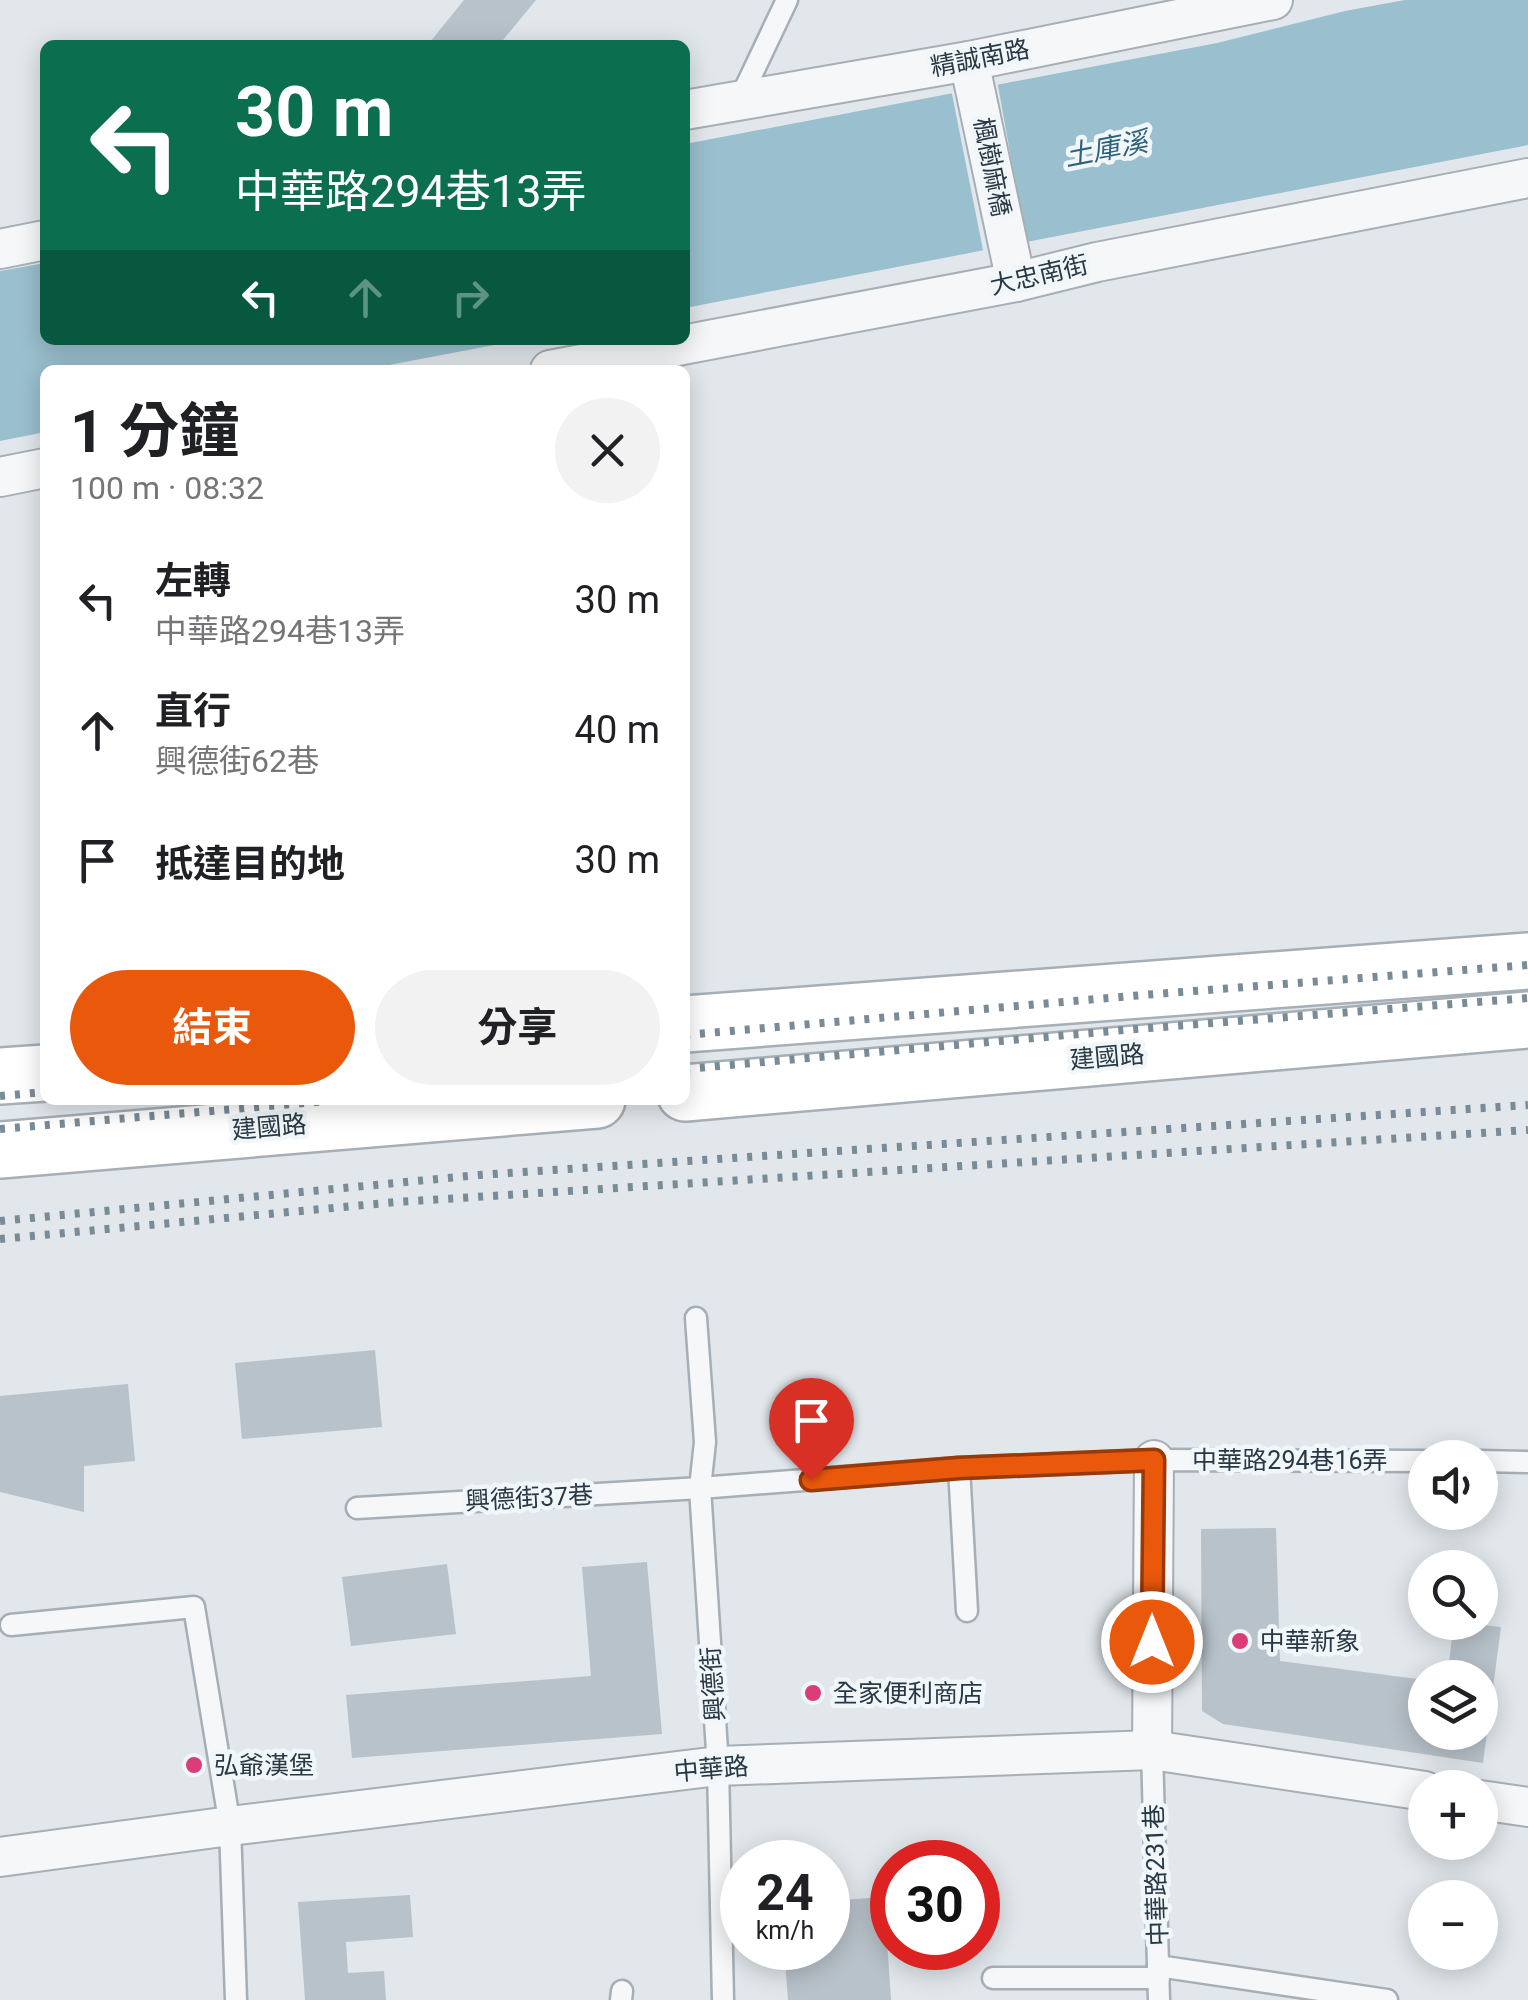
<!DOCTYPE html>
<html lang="zh-TW">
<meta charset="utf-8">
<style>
body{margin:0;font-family:Roboto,"Noto Sans TC",sans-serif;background:#f2f2f2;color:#202124;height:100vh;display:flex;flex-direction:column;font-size:38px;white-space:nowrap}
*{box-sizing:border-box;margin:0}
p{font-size:32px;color:#757577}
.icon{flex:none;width:55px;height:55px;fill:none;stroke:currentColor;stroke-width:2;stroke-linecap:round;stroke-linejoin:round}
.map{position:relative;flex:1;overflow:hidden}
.drawer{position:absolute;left:40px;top:365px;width:650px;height:740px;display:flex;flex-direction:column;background:#fff;border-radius:15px;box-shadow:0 5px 25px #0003}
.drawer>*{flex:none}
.top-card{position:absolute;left:40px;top:40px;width:650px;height:305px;border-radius:15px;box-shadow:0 5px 25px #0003;background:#0b6e4f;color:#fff;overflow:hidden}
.controls{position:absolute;left:1408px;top:1440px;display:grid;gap:20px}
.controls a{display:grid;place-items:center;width:90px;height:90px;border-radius:50%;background:#fff;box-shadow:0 5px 25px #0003;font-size:50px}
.speed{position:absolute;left:720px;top:1840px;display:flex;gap:20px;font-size:50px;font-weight:700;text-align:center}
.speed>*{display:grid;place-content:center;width:130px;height:130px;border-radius:50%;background:#fff;box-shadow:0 5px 25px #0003;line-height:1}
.speed small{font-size:25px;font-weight:400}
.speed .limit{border:15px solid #d22;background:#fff;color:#111}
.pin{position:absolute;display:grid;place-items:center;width:85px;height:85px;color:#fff;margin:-102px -42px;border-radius:50% 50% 50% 0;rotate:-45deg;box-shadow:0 0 10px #0007}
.pin .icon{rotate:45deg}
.me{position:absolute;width:110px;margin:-55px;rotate:0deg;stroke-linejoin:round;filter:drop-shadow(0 0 8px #0008)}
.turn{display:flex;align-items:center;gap:35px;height:210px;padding:0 30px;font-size:45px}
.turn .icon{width:130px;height:130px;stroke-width:2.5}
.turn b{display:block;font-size:70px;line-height:85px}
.lanes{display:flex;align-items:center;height:95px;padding:0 30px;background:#0003;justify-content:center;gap:50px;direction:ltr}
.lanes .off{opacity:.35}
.round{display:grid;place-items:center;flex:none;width:105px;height:105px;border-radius:52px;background:#f2f2f2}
.head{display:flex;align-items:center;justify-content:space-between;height:170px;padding:0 30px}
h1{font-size:60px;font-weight:700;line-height:75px}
.cta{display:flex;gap:20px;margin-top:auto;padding:20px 30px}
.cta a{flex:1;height:115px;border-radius:60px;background:#ea580c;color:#fff;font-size:40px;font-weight:700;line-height:115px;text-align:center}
.cta a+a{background:#f2f2f2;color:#202124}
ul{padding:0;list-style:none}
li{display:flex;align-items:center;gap:30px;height:130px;padding:0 30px}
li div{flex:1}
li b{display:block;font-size:38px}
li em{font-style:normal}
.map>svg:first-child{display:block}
.water{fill:#9abfce}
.pier{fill:#e1e7eb}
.building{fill:#b8c2ca}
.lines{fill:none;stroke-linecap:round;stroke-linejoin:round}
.service-casing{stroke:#a6afb6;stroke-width:25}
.minor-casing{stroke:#a6afb6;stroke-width:42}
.secondary-casing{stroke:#a6afb6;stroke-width:60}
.service{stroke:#f5f7f9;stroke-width:20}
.minor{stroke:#f5f7f9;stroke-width:38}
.secondary{stroke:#fff;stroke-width:55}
.rail{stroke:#798b96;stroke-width:8;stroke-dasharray:5 10;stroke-linecap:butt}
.route-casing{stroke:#983908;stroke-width:25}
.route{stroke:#ea580c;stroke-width:18}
.poi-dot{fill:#da3d77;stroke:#f1f6f8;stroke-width:4}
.labels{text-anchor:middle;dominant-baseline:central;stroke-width:9;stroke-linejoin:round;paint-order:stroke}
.street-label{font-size:25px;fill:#283945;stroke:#f1f6f8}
.poi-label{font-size:25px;fill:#283945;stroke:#f1f6f8;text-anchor:start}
.water-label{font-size:28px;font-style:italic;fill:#2e627c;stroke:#f1f6f8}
</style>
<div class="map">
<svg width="1528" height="2000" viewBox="0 0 1528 2000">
<rect width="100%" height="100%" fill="#e1e7eb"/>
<!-- water -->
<g class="water">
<path d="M1405 0H1528V145L685 308V144L1217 43 1345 11Z"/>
<path d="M45 263V340H520L363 370H45V432L0 441V271Z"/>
</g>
<!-- pier -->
<path class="pier" d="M997 80 1026 242 1033 246 984 255 951 89Z"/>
<!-- building -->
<g class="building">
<path d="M464 0H536L499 45H434L430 42Z"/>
<path d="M375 1350 382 1427 242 1439 235 1363Z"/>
<path d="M128 1384 135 1461 84 1466V1512L0 1492V1396Z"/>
<path d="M1276 1528 1280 1661 1425 1680V1732H1480V1678H1447L1454 1622 1501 1627 1483 1763 1223 1724 1202 1711 1201 1529Z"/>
<path d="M647 1562 662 1734 352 1758 346 1695 591 1676 582 1567Z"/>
<path d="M447 1564 456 1634 351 1646 342 1577Z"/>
<path d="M410 1895 413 1937 346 1942 348 1973 384 1971 386 2000H305L298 1902Z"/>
<path d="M884 1897 891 2000H788L784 1948H828V1901Z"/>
</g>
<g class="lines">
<!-- service casing -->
<g class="service-casing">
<g id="service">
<path d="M740 99 787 0"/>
<path d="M696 1318 705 1442 700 1488 718 1766 723 2000"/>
<path d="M1480 1461 1528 1462"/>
<path d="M357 1508 700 1488 959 1468"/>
<path d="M967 1611 959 1468 1154 1460 1425 1461"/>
<path d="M11 1625 194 1607 230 1826 236 2000"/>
<path d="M1152 1750 1159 2000"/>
<path d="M1158 1966 1387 2000"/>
<path d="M993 1978H1159"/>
<path d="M621 2000 622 1991"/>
</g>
</g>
<!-- minor casing -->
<g class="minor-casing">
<g id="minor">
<path d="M969 61 1016 282"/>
<path d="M685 110 969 61 1273 0"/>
<path d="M0 249 45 240"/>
<path d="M550 370 1016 282 1097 262 1528 178"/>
<path d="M0 477 45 468"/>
<path d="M1152 1750 1154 1460"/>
<path d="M1480 1800 1528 1807"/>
<path d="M0 1857 230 1826 718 1766 1152 1750 1425 1791"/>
</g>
</g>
<!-- secondary casing -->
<g class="secondary-casing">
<g id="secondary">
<path d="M685 1024 1528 961"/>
<path d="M0 1076 45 1073"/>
<path d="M685 1093 1528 1020"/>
<path d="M0 1150 597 1100"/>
</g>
</g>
<!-- service -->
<use href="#service" class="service"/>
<!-- minor -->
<use href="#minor" class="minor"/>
<!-- secondary -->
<use href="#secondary" class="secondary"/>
<!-- rail -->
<g class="rail">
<path d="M685 1035 1143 995 1528 965"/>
<path d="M685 1069 1124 1030 1528 998"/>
<path d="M0 1096 45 1092"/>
<path d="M0 1129 340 1100"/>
<path d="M0 1221 479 1175 1528 1105"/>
<path d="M0 1239 397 1202 1528 1130"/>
</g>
</g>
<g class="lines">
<!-- route casing -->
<g class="route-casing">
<path id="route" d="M811 1480 959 1468 1154 1460 1152 1642"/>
</g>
<!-- route -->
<use href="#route" class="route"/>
</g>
<!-- markers -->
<g class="poi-dot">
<circle cx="1240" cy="1641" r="10"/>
<circle cx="813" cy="1693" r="10"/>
<circle cx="194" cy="1765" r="10"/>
</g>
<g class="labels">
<!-- street labels -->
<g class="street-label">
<text transform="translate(980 58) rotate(-11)">精誠南路</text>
<text transform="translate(992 167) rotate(79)">楓樹麻橋</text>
<text transform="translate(1039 275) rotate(-13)">大忠南街</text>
<text transform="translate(1107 1057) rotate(-5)">建國路</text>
<text transform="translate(269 1127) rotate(-5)">建國路</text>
<text x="1290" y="1460">中華路294巷16弄</text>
<text transform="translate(529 1498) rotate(-3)">興德街37巷</text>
<text transform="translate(713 1684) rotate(-94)">興德街</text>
<text transform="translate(711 1769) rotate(-5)">中華路</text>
<text transform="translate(1156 1875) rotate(-92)">中華路231巷</text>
</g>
<!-- poi labels -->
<g class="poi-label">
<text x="1260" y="1641">中華新象</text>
<text x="833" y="1693">全家便利商店</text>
<text x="214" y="1765">弘爺漢堡</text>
</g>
<!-- water labels -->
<g class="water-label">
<text transform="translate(1106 149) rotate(-11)">土庫溪</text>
</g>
</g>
</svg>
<div class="controls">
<a><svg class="icon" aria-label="sound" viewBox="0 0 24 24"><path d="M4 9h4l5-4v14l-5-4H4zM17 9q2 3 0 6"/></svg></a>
<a><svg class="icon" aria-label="search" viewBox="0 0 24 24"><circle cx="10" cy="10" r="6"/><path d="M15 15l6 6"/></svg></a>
<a><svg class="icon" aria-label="layers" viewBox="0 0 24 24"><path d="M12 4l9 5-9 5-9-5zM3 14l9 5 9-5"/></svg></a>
<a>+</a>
<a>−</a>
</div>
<div class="speed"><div>24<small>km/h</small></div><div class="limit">30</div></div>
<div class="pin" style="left:811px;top:1480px;background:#d93025"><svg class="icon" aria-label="arrive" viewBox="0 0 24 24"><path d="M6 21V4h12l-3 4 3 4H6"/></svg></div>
<svg class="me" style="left:1152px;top:1642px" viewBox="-20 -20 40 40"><circle r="17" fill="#ea580c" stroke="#fff" stroke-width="3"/><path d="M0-11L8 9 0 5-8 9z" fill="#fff"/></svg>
<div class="top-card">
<div class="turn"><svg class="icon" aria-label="left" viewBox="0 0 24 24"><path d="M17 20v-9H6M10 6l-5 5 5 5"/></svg><div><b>30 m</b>中華路294巷13弄</div></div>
<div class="lanes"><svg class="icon" aria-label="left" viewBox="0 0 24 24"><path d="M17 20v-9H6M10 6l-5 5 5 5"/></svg><svg class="icon off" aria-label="ahead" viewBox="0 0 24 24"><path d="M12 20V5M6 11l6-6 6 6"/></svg><svg class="icon off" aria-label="right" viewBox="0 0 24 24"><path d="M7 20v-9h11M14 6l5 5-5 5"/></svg></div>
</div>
<section class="drawer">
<div class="head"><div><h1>1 分鐘</h1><p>100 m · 08:32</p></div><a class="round"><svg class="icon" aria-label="close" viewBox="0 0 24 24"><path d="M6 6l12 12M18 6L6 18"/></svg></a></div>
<ul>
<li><svg class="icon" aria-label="left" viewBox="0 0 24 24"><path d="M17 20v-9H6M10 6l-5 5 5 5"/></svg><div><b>左轉</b><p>中華路294巷13弄</p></div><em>30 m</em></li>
<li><svg class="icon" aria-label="ahead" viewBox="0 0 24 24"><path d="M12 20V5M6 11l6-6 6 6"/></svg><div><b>直行</b><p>興德街62巷</p></div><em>40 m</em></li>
<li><svg class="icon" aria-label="arrive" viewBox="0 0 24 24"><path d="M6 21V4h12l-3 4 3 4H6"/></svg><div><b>抵達目的地</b></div><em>30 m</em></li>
</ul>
<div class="cta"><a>結束</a><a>分享</a></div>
</section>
</div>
